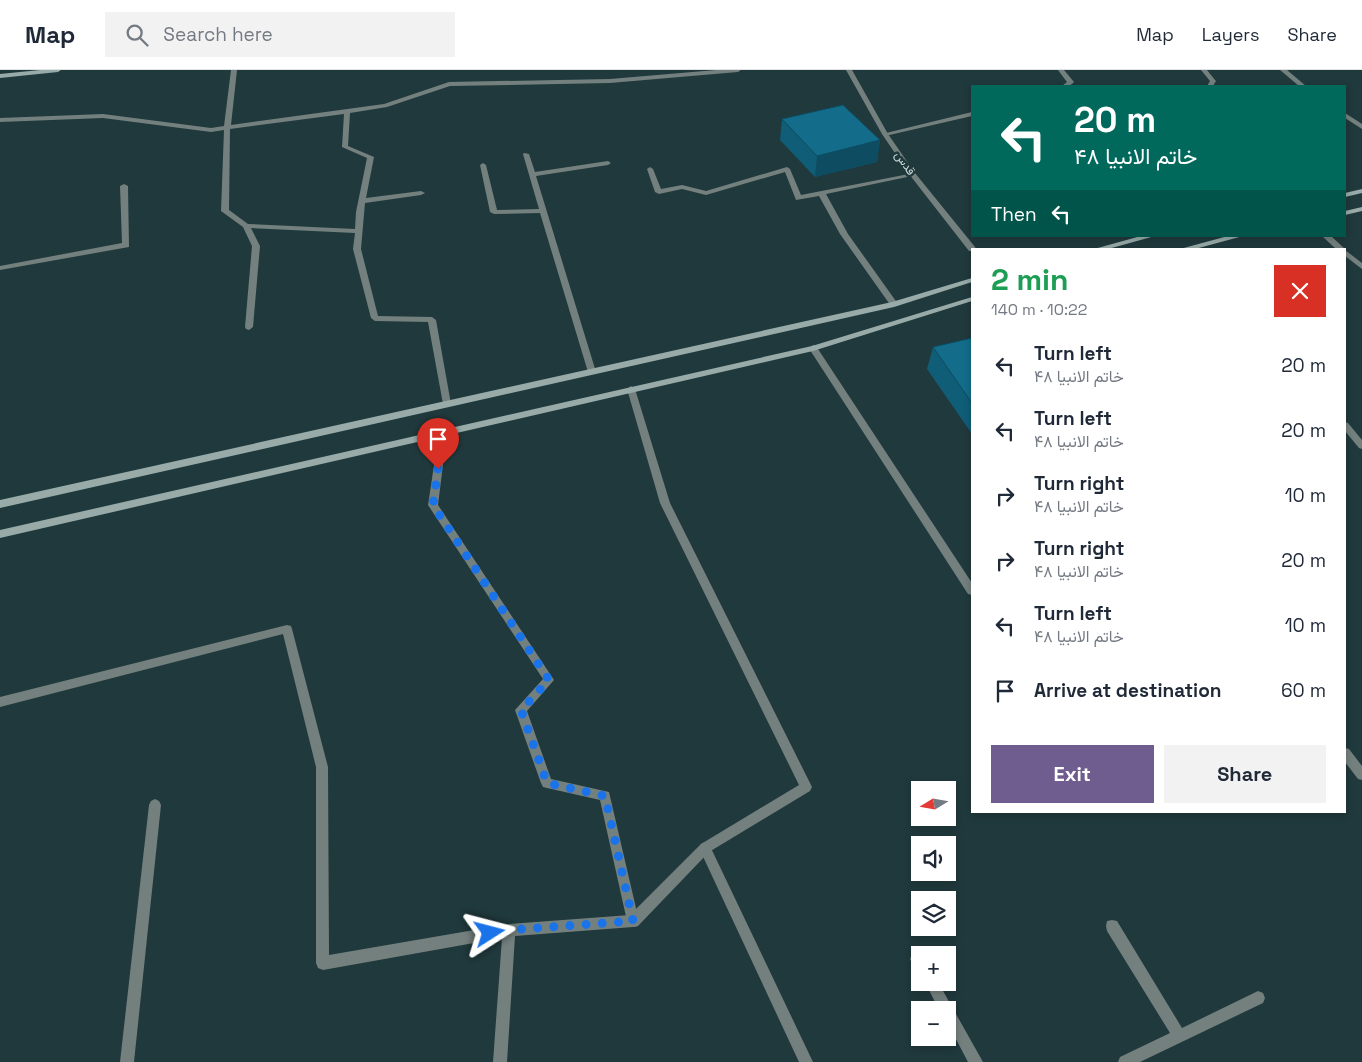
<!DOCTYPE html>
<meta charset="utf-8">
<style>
body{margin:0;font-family:"Space Grotesk",Vazirmatn,sans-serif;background:#f2f2f3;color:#1f2937;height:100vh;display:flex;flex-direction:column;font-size:19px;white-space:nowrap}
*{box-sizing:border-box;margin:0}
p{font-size:16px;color:#747a83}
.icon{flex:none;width:28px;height:28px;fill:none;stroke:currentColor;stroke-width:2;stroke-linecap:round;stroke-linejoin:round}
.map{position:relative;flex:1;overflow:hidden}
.sheet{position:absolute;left:971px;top:178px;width:375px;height:565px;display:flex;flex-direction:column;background:#fff;border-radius:0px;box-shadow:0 2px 8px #0003}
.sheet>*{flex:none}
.top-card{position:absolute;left:971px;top:15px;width:375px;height:152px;border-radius:0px;box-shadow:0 2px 8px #0003;background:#00695c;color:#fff;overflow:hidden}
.needle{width:32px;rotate:259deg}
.tools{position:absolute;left:911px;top:711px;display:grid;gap:10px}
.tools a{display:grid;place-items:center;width:45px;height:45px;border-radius:0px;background:#fff;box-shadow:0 2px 8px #0003;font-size:25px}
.pin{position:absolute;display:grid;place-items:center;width:42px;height:42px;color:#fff;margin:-51px -21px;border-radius:50% 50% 50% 0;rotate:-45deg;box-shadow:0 0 5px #0007}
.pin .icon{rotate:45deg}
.me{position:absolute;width:55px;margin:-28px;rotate:81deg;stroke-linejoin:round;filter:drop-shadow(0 0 4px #0008)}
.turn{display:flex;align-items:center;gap:18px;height:105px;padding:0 20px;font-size:22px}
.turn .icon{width:65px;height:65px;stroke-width:2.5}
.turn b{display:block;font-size:35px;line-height:42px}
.then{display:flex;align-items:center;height:48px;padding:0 20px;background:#0003;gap:10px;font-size:19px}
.round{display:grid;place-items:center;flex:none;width:52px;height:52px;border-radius:0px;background:#f2f2f3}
.summary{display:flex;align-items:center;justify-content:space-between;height:85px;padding:0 20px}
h1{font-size:30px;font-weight:600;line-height:38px;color:#1e9e55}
.button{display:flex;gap:10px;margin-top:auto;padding:10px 20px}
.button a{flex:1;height:58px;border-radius:0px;background:#705d8f;color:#fff;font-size:20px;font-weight:600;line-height:58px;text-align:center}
.button a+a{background:#f2f2f3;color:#1f2937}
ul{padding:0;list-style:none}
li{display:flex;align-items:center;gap:15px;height:65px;padding:0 20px}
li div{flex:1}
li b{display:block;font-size:19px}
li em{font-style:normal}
header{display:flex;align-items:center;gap:30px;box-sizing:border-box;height:70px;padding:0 25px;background:#fff;border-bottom:1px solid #e0e1e3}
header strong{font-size:24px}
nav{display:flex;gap:28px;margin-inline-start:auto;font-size:18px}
.search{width:350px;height:45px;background:#f2f2f3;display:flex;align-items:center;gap:12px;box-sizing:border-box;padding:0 18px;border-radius:0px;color:#747a83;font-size:19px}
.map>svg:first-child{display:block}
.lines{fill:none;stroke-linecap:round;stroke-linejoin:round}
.service{fill:#74807e;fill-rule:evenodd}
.minor{fill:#74807e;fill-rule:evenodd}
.tertiary{fill:#74807e;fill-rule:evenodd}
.secondary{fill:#98aba8;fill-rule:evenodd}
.wall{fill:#105d77}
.shaded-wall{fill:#0d4c61}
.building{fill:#136c8a;stroke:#0d4c61}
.route{stroke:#1a73e8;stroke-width:9;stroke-dasharray:0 16.2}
.labels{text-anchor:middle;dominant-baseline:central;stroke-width:5;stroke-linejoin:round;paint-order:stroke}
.far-street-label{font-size:12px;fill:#c9d8da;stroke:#20393c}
</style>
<header>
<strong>Map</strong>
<div class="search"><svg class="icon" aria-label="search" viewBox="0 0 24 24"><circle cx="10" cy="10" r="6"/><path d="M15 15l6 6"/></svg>Search here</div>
<nav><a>Map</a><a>Layers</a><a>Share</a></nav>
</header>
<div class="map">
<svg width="1362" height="992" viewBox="0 0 1362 992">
<rect width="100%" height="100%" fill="#20393c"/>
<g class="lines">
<!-- service -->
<g class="service">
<path d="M650 97 653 99 661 119 682 115 706 121 787 97 790 99 801 125 914 103V105L912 106 826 124 848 164 898 234 897 236H891L840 164 819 126 796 130 785 102 706 125 682 119 659 124 655 122 647 99Z"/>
<path d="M813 275 816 276 972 513V525L968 524 810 280 809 278Z"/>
<path d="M631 316 635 319 670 433 812 717 810 721 709 782 638 856 633 857 515 866 507 992H493L502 868 323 900 318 898 316 893V697L283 564 0 637V627L287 555 291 556 292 559 328 697 329 885 509 854 630 845 701 774 799 715 660 433 627 319Z"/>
<path d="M1112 850 1117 851 1182 958 1258 921 1263 923 1265 928 1263 933 1140 992H1118L1120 987 1170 963 1107 861 1106 856 1107 851Z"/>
<path d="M917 882 922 885H920V901L915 899 910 889 912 884Z"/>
<path d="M925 912H938L983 992H968L948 954V940H939Z"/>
</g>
<!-- minor -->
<g class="minor">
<path d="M231 0H237L231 55 384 34 449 12 610 9 716 0H741L738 2 610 13 450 16 387 37 350 43 348 76 374 87 366 128 421 121 425 123 421 125 365 133 361 179 378 246 432 247 436 250 451 334 447 337 443 334 428 252 375 251 371 248 353 179 355 163 251 158 260 176 253 257 249 260 246 259 245 257 252 176 243 157 221 141 224 60 211 62 103 48 0 52V48L103 44 211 58 224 56ZM344 44 342 77 367 88 356 142 355 159 248 154 229 140 230 59Z"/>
<path d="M1058 0H1064L1074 12C1071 16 1067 16 1062 16L1067 12Z"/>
<path d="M1201 0H1207L1215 10 1216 11 1213 16H1207L1210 11Z"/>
<path d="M1280 0H1287L1306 16H1299Z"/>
<path d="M972 42V46L885 66 882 64Z"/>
<path d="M1345 43 1362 54V59L1345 48Z"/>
<path d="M524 83 529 84 535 102 608 91 611 93 608 95 536 106 596 302 595 304H589L588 302 540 143 494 144 490 142 480 95 483 93 486 95 497 140 539 139 523 84Z"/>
<path d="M124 114 128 116 129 177 0 200V196L122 173 120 116Z"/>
<path d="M1322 166H1331L1345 179H1336Z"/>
<path d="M1345 180 1362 193V199L1345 186Z"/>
<path d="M1345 352 1348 353 1362 370V379L1359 378 1345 361Z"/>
<path d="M443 359 447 362 438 435 554 610 527 641 551 709 609 722 639 851 638 856 633 857 628 856 627 851 600 730 547 718 543 717 541 713 515 640 543 609 428 435 439 362Z"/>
<path d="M155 729 159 731 161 735 134 992H120L149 735 151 731Z"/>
<path d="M705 772 709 774 813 992H799L699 778 701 774Z"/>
</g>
<!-- tertiary -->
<g class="tertiary">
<path d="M846 0H852L888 64 915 103 975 177 976 179H972V181H969L909 104 882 64Z"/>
<path d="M1345 678 1349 679 1362 696V710L1358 709 1345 692Z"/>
</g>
<!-- secondary -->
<g class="secondary">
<path d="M40 0H61L58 2 0 8V4Z"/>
<path d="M1362 119V123L1345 127V123Z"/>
<path d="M1362 137V141L1345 145V141Z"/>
<path d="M1141 166H1155L1108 179H1094Z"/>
<path d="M1228 166H1243L1195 179H1180Z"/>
<path d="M972 208V212L894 237 0 438V430L892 232Z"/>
<path d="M972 227V231L813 281 0 468V460L812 276Z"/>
</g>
</g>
<!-- wall -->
<g class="wall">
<path d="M782 49 880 70 877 92 815 107 780 70Z"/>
<path d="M972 268V364L927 299 933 277Z"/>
</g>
<!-- shaded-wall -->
<path class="shaded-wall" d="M880 70 877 92 815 107 817 86Z"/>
<!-- building -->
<g class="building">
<path d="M843 35 880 70 817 86 782 49Z"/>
<path d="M972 268V333L933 277Z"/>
</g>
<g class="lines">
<!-- route -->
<path class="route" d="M438 399 433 435 549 610 521 640 547 713 605 726 633 851 509 860 490 863"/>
</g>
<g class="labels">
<!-- far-street labels -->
<g class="far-street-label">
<text transform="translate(905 93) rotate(55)">قدس</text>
</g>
</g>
</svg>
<div class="tools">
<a><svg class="needle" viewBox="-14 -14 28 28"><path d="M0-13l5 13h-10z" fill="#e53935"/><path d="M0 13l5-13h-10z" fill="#747a83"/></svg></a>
<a><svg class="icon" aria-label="sound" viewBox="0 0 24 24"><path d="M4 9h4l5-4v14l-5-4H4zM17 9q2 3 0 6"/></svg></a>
<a><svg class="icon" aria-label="layers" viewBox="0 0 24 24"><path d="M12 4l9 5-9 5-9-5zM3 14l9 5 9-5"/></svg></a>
<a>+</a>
<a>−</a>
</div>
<div class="pin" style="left:438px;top:399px;background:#d93025"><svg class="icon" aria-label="arrive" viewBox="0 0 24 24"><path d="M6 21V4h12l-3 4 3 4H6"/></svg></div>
<svg class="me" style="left:490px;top:863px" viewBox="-20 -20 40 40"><path d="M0-17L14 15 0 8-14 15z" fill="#1a73e8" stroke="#fff" stroke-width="4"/></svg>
<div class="top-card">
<div class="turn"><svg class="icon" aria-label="left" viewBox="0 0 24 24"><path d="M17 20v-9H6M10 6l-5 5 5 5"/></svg><div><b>20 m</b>خاتم الانبیا ۴۸</div></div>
<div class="then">Then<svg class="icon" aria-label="left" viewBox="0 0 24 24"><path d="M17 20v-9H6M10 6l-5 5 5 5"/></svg></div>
</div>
<section class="sheet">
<div class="summary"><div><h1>2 min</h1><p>140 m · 10:22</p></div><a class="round" style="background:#d93025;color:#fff"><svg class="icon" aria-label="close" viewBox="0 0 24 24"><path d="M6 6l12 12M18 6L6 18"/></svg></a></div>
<ul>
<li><svg class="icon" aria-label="left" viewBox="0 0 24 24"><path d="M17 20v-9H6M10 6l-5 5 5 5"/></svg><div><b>Turn left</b><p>خاتم الانبیا ۴۸</p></div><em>20 m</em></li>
<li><svg class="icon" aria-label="left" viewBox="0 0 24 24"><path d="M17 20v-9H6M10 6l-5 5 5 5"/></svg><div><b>Turn left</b><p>خاتم الانبیا ۴۸</p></div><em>20 m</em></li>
<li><svg class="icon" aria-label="right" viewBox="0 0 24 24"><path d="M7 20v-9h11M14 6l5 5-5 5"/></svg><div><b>Turn right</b><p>خاتم الانبیا ۴۸</p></div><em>10 m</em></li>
<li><svg class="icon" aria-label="right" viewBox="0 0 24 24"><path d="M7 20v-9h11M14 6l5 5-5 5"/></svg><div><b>Turn right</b><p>خاتم الانبیا ۴۸</p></div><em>20 m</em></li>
<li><svg class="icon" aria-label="left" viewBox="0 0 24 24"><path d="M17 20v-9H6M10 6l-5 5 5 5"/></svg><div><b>Turn left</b><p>خاتم الانبیا ۴۸</p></div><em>10 m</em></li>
<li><svg class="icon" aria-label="arrive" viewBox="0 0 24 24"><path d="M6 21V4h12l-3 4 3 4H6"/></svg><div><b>Arrive at destination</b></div><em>60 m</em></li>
</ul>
<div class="button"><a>Exit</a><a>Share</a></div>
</section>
</div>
